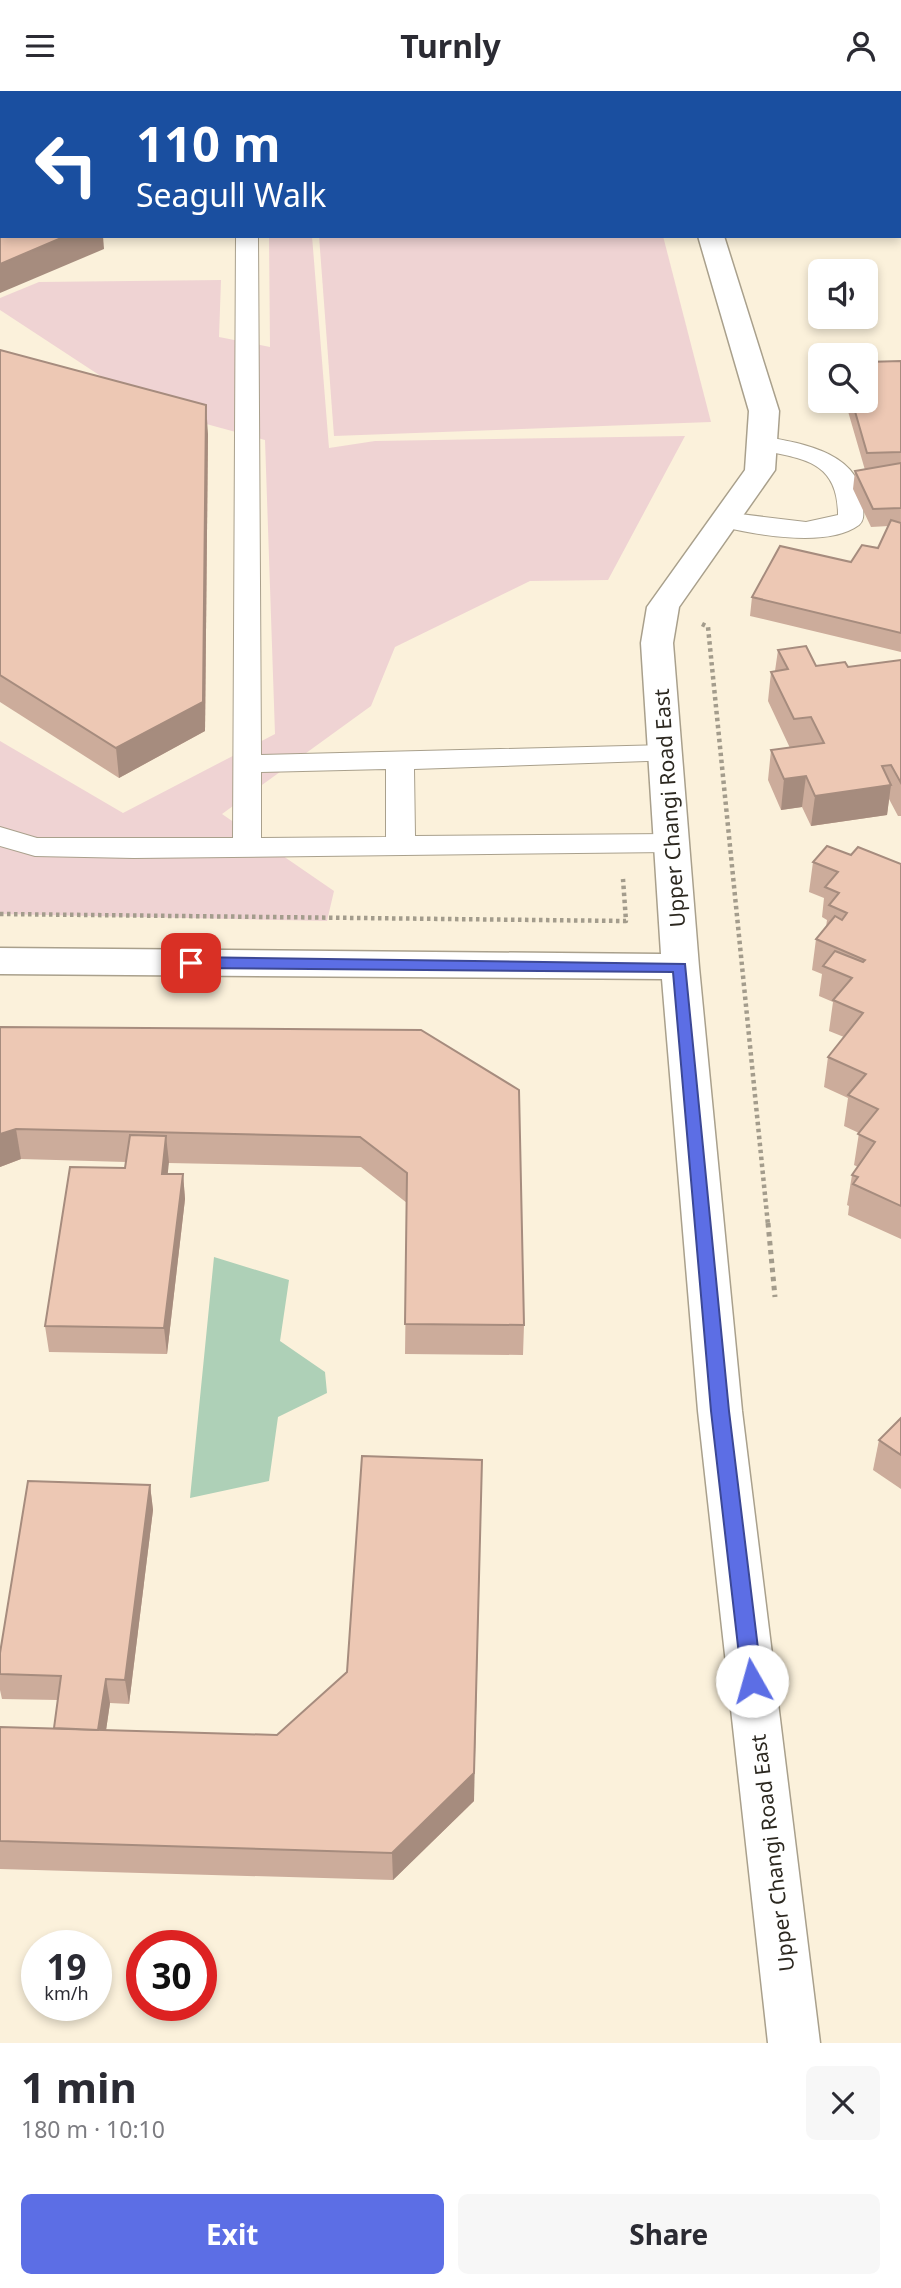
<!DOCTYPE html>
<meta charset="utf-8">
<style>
body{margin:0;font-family:"Noto Sans",sans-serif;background:#f7f7f7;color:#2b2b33;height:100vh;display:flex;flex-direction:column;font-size:26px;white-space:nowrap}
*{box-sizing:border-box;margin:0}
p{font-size:23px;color:#7c7c81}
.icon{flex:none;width:38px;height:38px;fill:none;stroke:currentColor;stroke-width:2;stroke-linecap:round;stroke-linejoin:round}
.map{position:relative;height:1952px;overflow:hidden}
.sheet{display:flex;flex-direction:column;background:#fff;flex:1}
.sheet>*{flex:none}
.banner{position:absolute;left:0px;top:0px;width:901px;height:147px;box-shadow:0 4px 10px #0003;background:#1a4fa0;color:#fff;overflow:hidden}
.fabs{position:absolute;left:808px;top:168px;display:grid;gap:14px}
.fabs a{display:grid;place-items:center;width:70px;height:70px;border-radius:10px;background:#fff;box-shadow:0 4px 10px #0003;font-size:35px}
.speed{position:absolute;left:21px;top:1839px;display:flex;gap:14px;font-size:35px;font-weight:700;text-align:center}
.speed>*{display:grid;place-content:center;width:91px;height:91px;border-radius:50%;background:#fff;box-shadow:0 4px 10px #0003;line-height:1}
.speed small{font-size:18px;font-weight:400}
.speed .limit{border:10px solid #d22;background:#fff;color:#111}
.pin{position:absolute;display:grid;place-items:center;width:60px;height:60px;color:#fff;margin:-30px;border-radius:14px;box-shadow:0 4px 10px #0006}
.me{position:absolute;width:77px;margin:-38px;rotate:353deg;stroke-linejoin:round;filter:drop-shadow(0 0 5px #0008)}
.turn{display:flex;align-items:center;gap:24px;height:147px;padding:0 21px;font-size:32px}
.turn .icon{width:91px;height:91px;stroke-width:2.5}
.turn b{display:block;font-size:49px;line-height:60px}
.round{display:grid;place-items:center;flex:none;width:74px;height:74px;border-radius:10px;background:#f7f7f7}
.summary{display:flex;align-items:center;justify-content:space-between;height:119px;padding:0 21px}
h1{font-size:42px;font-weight:700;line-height:52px}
.primary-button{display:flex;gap:14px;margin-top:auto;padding:14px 21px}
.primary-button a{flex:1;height:80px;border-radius:10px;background:#5c6ee5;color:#fff;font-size:28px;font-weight:700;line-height:80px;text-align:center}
.primary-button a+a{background:#f7f7f7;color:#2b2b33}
header{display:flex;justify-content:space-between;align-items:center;height:91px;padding:0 21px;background:#fff;font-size:32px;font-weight:700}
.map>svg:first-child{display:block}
.green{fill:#efd3d3}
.water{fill:#aed0b7}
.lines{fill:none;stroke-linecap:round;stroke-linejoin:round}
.service-casing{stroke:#a9a08c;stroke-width:2}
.minor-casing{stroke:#a9a08c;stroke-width:3}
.path-far1{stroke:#a39c8c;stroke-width:4.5;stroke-dasharray:3.5 3.5;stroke-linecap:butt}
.path{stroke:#a39c8c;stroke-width:5;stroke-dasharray:4.5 4.5;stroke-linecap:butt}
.service{fill:#fff;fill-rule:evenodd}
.minor{fill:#fff;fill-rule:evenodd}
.wall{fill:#ccac9b}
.shaded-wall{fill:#a68c7e}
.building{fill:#edc8b4;stroke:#a68c7e;stroke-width:2}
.route{fill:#5c6ee5;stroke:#3c4895;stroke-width:2}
.labels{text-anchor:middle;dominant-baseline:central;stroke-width:5;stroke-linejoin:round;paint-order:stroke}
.street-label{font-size:21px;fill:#2c2820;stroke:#fff}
</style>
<header><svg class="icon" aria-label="menu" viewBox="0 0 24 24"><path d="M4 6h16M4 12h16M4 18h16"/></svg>Turnly<svg class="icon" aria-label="person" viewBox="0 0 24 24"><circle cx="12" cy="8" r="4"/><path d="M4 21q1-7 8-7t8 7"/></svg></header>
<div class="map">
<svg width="901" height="1952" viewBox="0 0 901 1952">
<rect width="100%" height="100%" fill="#fbf1db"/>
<!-- green -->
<g class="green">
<path d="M269 145H312L329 357 375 350 685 345 608 489 530 490 395 556 371 615 222 723 334 800 327 830 0 823V650L123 722 275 643 265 349 151 318 0 219V207L39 191 221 189 219 246 270 256Z"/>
<path d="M319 145H663L711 331 334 345Z"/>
</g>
<!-- water -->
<path class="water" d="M214 1166 289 1189 280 1250 325 1281 327 1302 278 1326 269 1390 190 1407Z"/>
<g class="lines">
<!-- service casing -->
<g class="service-casing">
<g id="service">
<rect x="165" y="0" width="20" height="2"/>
<path d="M236 145H258L261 664 666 654 676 657 680 663 676 669 414 678 415 745 670 743 680 745 684 752 680 759 670 761 134 767 35 765 0 755V736L37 747H233ZM386 678V746L261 747V681Z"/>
<path d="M761 345C801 352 863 361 863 414 863 421 865 429 859 434 827 458 751 443 715 434L711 429 715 424 724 421 806 431 838 424C838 366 798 368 752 357L749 352 752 347Z"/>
</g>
</g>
<!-- minor casing -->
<g class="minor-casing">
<path id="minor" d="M698 145H724L779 320 775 379 679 516 673 552 699 876 742 1320 820 1952H768L698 1320 662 888 0 883V857L661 863 641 552 647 516 745 379 749 320Z"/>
</g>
<!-- path-far1 -->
<g class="path-far1">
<path d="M702 533 708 536 768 1134"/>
<path d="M0 823 626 830 623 788"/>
</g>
<!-- path -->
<path class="path" d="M768 1132 775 1206"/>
<!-- service -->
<use href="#service" class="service"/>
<!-- minor -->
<use href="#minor" class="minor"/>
</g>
<!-- wall -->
<g class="wall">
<path d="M0 259 208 343 205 640 119 687 0 611Z"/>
<path d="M901 270V561L750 525 752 506 851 471 878 457 889 435 871 436 853 398 855 380 865 379 845 310H866Z"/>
<path d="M778 559 816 575 848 576 901 569V725H898L889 708 887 724 811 735 802 716 781 719 768 689 771 659 790 657 768 610 771 581 775 580Z"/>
<path d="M851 764 901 773V1148L848 1124 849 1115 847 1114 852 1084 858 1076 854 1074 859 1042 844 1035 848 1007 824 996 828 966 844 946 829 940 833 911 819 905 822 883 812 879 816 848 826 836 827 829 822 826 824 807 809 801 813 771Z"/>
<path d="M0 936 421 939 524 1234 523 1264 405 1263 407 1112 361 1076 168 1072 167 1083H183L185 1108 167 1263 49 1261 45 1235 125 1077 126 1071 21 1068 0 1076Z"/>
<path d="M901 1327V1398L873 1379 879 1349Z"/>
<path d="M150 1394 153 1419 129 1613 110 1612 106 1639 474 1710 393 1789 0 1778V1636L54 1637 58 1609 2 1608 0 1599V1562Z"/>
</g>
<!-- shaded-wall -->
<g class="shaded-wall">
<path d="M70 0H114V2H66Z"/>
<path d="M2 29V58L0 59V30Z"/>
<path d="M66 145H103L104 158 0 202V173Z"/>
<path d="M206 314 208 343 205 640 119 687 116 657Z"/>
<path d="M806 685 802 716 781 719 784 688Z"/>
<path d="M891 694 887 724 811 735 815 705Z"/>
<path d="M16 1038 21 1068 0 1076V1043Z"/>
<path d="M166 1045 169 1071 165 1108 162 1083Z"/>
<path d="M183 1083 185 1108 167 1263 164 1237Z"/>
<path d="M482 1369 474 1710 393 1789 392 1762Z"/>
<path d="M150 1394 153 1419 129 1613 125 1589Z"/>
<path d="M106 1588 110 1612 102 1667 98 1643Z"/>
</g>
<!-- building -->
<g class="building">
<path d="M0 0H70L66 2H2V29L0 30Z"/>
<path d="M0 88 2 89V145H66L0 173Z"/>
<path d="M0 259 206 314 203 611 116 657 0 584Z"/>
<path d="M901 270V361L867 362 852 310H866V271Z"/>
<path d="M901 372V417L873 418 855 380Z"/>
<path d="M891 429 901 432V542L752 506 780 455 851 471 862 454 878 457Z"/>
<path d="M806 555 816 575 845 571 848 576 901 569V692L891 674 882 675 891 694 815 705 806 685 784 688 771 659 824 652 811 626 794 628 771 581 788 578 778 559Z"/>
<path d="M827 755 851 764 858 756 901 773V1115L853 1093 858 1086 852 1084 875 1051 858 1043 878 1018 848 1004 866 983 828 966 863 922 833 909 852 887 823 875 835 860 863 871 865 869 816 848 835 825 842 829 847 822 829 814 839 802 825 796 838 781 813 771Z"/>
<path d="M0 936 421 939 519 999 524 1234 405 1233 407 1082 360 1046 16 1038 0 1043Z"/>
<path d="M130 1044 166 1045 162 1083H183L164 1237 45 1235 70 1076 125 1077Z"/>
<path d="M901 1327V1364L879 1349Z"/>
<path d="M362 1365 482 1369 474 1682 392 1762 0 1750V1636L277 1644 347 1581Z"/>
<path d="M28 1390 150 1394 125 1589 106 1588 98 1639 54 1637 61 1585 0 1583V1562Z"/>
</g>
<!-- route -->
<path class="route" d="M191 866 685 873 729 1320 762 1590 759 1596 752 1599 745 1596 742 1590 711 1320 673 881 191 877 183 872Z"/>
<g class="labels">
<!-- street labels -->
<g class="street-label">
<text transform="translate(669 717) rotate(-94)">Upper Changi Road East</text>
<text transform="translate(772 1762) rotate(-97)">Upper Changi Road East</text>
</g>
</g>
</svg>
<div class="fabs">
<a><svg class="icon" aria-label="sound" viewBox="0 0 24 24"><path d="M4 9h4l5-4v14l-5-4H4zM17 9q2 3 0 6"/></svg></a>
<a><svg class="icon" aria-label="search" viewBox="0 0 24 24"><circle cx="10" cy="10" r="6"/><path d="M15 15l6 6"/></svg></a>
</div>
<div class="speed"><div>19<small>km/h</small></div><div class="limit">30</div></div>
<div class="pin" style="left:191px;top:872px;background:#d93025"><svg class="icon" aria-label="arrive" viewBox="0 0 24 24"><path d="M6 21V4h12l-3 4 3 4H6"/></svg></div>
<svg class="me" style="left:752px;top:1590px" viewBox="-20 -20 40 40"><circle r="19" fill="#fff"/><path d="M0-13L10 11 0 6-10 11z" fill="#5c6ee5"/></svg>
<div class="banner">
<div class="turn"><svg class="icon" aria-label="left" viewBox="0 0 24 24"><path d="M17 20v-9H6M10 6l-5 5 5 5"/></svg><div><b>110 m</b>Seagull Walk</div></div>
</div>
</div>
<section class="sheet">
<div class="summary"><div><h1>1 min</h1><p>180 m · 10:10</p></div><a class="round"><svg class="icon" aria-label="close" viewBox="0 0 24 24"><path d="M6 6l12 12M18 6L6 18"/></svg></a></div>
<div class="primary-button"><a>Exit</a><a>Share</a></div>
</section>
